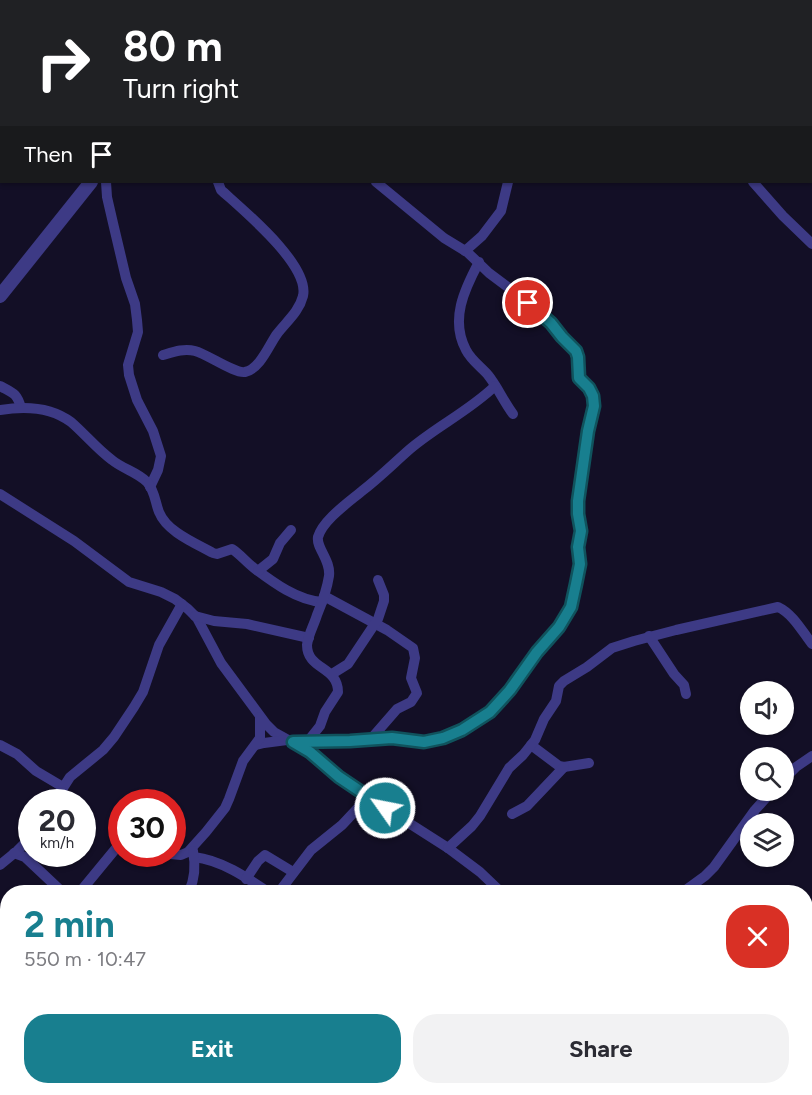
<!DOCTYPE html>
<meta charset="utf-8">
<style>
body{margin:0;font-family:Figtree,sans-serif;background:#f2f2f3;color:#2b2b33;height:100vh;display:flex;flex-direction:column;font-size:22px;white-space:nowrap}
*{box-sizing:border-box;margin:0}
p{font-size:20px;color:#7c7c81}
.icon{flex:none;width:33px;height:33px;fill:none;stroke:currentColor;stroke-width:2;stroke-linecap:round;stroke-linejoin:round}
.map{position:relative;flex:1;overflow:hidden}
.panel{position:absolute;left:0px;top:885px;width:813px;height:210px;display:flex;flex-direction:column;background:#fff;border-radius:24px 24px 0 0;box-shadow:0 2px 4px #0004}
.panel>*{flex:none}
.top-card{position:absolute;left:0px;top:0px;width:813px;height:183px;box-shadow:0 2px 4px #0004;background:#202124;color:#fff;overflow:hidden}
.controls{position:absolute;left:740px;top:681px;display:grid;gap:12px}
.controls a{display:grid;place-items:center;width:54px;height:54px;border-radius:50%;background:#fff;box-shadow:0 2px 4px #0004;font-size:30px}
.speed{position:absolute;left:18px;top:789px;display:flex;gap:12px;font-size:30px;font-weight:700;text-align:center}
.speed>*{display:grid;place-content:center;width:78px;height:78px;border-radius:50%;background:#fff;box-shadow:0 2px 4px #0004;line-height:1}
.speed small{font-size:15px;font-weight:400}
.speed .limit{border:9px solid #d22;background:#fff;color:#111}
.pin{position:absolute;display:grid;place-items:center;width:51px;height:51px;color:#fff;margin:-26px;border:3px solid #fff;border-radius:50%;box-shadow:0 2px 6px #0007}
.me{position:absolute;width:66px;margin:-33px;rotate:303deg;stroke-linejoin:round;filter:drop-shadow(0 0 4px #0008)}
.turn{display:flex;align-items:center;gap:21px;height:126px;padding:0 24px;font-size:27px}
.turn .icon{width:78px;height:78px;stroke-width:2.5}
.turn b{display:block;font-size:42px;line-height:51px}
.then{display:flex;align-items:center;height:57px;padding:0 24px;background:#0003;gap:12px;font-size:22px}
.round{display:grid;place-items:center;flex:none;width:63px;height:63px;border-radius:24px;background:#f2f2f3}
.head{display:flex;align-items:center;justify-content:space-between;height:102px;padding:0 24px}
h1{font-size:36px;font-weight:700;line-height:45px;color:#187f8f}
.action{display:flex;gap:12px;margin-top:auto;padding:12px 24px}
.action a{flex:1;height:69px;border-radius:24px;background:#187f8f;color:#fff;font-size:24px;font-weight:700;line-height:69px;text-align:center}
.action a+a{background:#f2f2f3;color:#2b2b33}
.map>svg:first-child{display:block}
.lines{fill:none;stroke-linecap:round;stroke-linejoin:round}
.minor{stroke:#3d3a85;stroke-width:10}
.tertiary{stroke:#3d3a85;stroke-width:14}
.route-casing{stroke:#10535d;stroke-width:15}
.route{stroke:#187f8f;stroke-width:10}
</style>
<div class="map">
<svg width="812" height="1095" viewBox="0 0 812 1095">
<rect width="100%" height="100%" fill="#130f26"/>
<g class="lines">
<!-- minor -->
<g class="minor">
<path d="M492 0V2"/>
<path d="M106 182 107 197 113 223 126 278 135 304 137 320 138 332 128 365 129 375 137 400 153 431 161 456 158 470 150 487"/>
<path d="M753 182 783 216 812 244"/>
<path d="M465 251 482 236 501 211 508 182"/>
<path d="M479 262C464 290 450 320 466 350 471 360 481 367 488 375 497 386 504 402 513 414"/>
<path d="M163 355C173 352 184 348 195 351 207 354 235 374 245 372 260 369 269 345 277 334 286 322 299 312 303 296 310 265 243 210 221 190L218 182"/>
<path d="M0 386C13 393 17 393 21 408"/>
<path d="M0 410C24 406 51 407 71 422 85 434 97 449 112 460 123 469 137 472 147 482 155 491 155 502 159 512 167 532 195 543 213 553L217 554 232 549C240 554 246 562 254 568 274 583 297 600 322 602"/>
<path d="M0 494 74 541 129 582 161 592 175 599 188 609 197 618 221 663 266 724 274 732 310 752 339 777 354 788 448 848 480 872 501 892"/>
<path d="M258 571 273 559 280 543 291 530"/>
<path d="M324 596 387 630 413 648 415 658 411 678 417 693 411 702 397 709 370 740"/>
<path d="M195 616 214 621 247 624 309 638"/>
<path d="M649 636 674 674 684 685 686 694"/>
<path d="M332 674 348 664 378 619 384 601V595L378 580"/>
<path d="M308 741 320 726 325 712 338 692C338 666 307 670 307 645 308 635 314 625 317 615 322 603 327 589 329 576 331 560 316 548 318 537 323 520 349 502 362 491 379 478 394 463 410 449 437 426 469 411 495 386"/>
<path d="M293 742H350L392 738 424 742 443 738 462 730 490 712 510 690 537 652 559 627 571 607 576 584 580 564 578 547 581 531 578 501 588 431 594 406 593 396 589 389 579 378 578 357 576 351 562 337 551 323 517 294 489 273 467 252 444 238 376 182"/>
<path d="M0 745 17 754 36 771 63 787"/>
<path d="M256 745 264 743 287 740"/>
<path d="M531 745 559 766 564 767 589 763"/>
<path d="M783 780 796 767 812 756"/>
<path d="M54 802 70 777 103 750 114 737 134 707 143 692 159 645 182 604"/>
<path d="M512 814 527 806 564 767"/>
<path d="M448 848 472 826 480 816 509 768 523 755 535 740 544 719 556 701 559 686 564 681 587 667 612 648 634 641 676 630 778 607C793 614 802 631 812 644"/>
<path d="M14 853 25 857 59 889 64 892"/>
<path d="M171 854 181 855 188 852 206 832 225 808 229 799 243 761 260 738V717"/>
<path d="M194 857C221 860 246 877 268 892"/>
<path d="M0 865 17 851 32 836"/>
<path d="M246 879 258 861 265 855 293 872"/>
<path d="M80 892 122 841"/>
<path d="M189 892C195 878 196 866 193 851"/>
<path d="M279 892 311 850 342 825 357 809 367 796"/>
<path d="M683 892 705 876 714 867 755 810 773 790"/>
<path d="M0 1021 8 1011"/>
<path d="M689 1088 696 1095"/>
<path d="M87 1095 92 1088"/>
<path d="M233 1095 237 1088"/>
</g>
<!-- tertiary -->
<g class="tertiary">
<path d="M233 2 234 0"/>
<path d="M0 296 91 182"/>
</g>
</g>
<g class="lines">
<!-- route casing -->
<g class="route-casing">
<path id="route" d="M385 808 339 777 310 752 293 742 350 741 392 738 424 742 443 738 462 730 490 712 510 690 537 652 559 627 571 607 576 584 580 564 578 547 581 531 578 514V501L588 431 594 406 593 396 589 388 579 378 578 357 576 351 562 337 551 323 528 303"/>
</g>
<!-- route -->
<use href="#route" class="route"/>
</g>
</svg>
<div class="controls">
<a><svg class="icon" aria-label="sound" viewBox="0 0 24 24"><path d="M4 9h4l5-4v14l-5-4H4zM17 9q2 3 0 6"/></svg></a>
<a><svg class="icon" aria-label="search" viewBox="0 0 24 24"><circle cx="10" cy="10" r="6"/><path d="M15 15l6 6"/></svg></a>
<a><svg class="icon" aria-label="layers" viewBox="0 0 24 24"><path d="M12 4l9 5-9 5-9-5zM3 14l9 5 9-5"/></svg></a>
</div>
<div class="speed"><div>20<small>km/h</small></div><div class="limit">30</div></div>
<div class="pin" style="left:528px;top:303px;background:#d93025"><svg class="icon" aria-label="arrive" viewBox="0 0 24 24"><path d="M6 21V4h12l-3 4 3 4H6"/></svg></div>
<svg class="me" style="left:385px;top:808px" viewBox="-20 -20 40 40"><circle r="17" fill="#187f8f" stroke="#fff" stroke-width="3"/><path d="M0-11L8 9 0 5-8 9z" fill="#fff"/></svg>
<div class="top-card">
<div class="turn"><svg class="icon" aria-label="right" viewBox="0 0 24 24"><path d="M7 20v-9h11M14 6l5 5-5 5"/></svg><div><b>80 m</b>Turn right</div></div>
<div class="then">Then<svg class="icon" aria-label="arrive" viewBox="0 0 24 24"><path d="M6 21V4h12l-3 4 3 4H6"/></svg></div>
</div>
<section class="panel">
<div class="head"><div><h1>2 min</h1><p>550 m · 10:47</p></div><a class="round" style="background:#d93025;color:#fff"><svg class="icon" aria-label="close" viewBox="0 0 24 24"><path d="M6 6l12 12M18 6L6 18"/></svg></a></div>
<div class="action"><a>Exit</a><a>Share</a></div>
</section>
</div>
